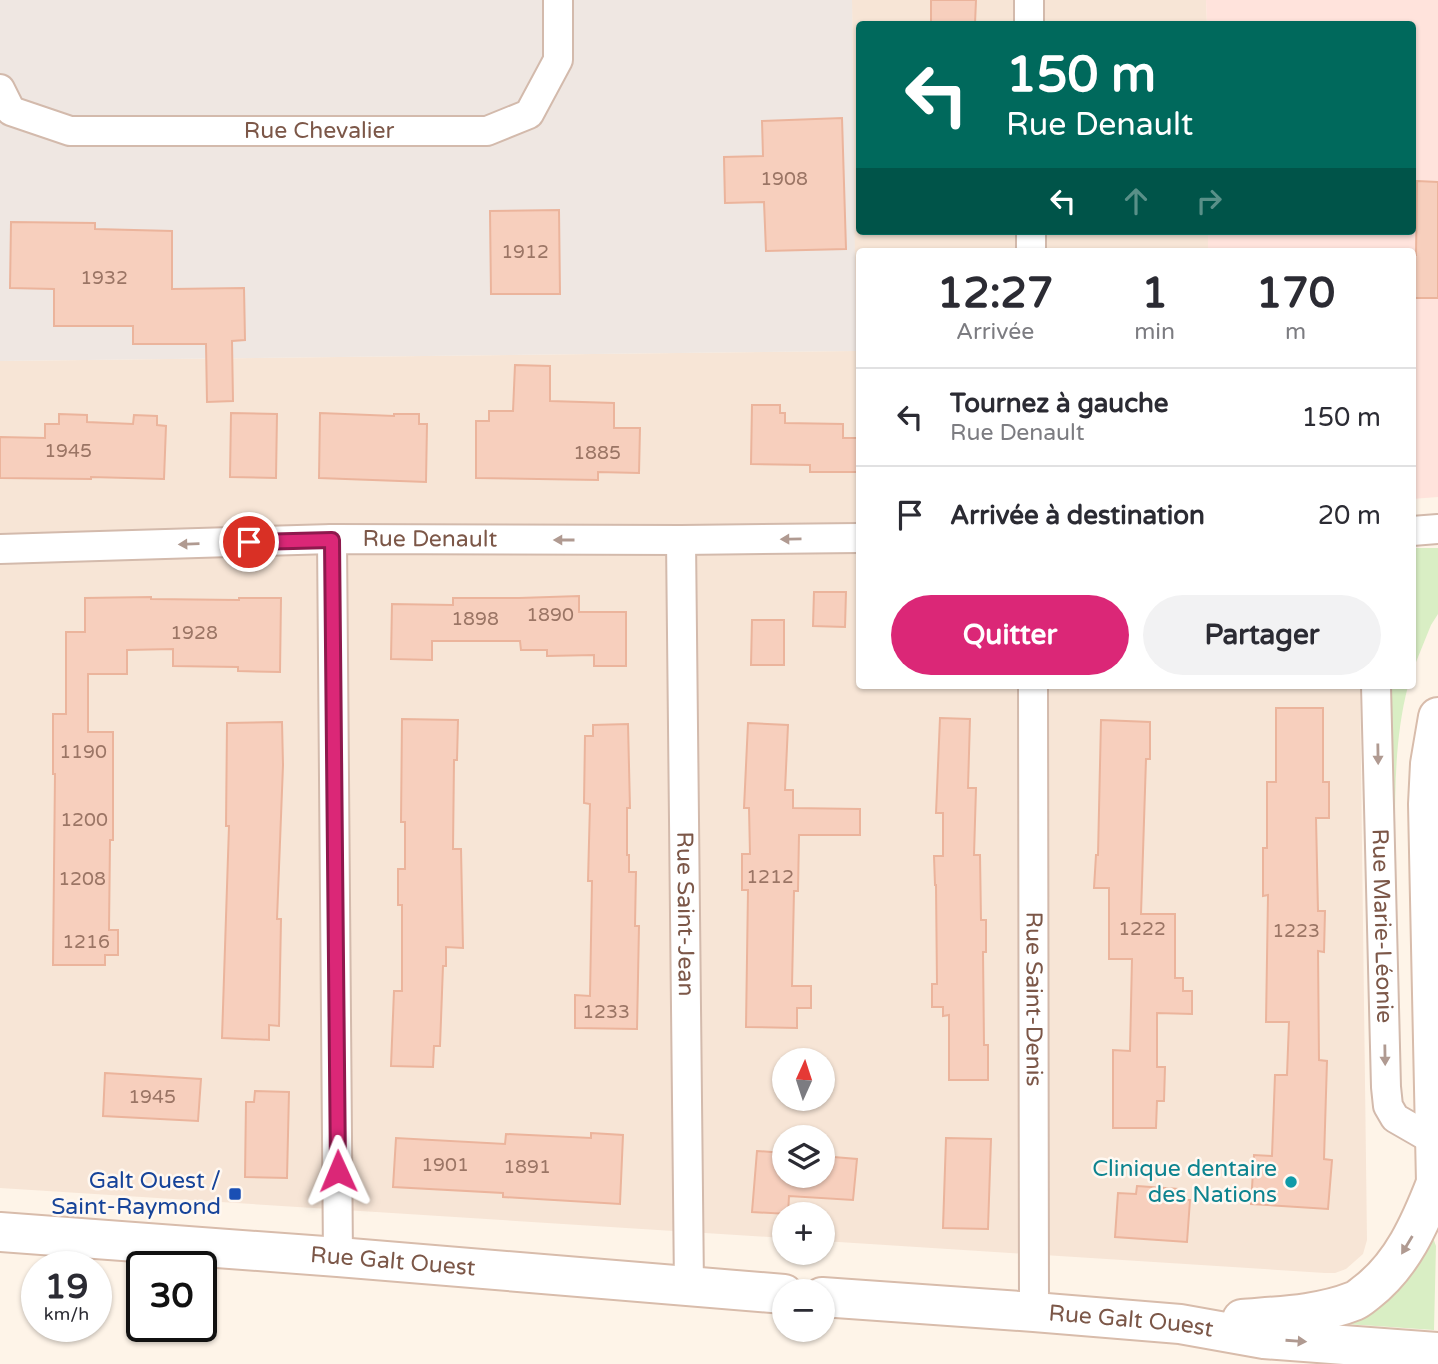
<!DOCTYPE html>
<html lang="fr">
<meta charset="utf-8">
<style>
body{margin:0;font-family:"Varela Round",sans-serif;background:#f2f2f3;color:#2b2b33;height:100vh;display:flex;flex-direction:column;font-size:26px;white-space:nowrap}
*{box-sizing:border-box;margin:0}
p{font-size:23px;color:#7c7c81}
.icon{flex:none;width:38px;height:38px;fill:none;stroke:currentColor;stroke-width:2;stroke-linecap:round;stroke-linejoin:round}
.map{position:relative;flex:1;overflow:hidden}
.sheet{position:absolute;left:856px;top:248px;width:560px;height:441px;display:flex;flex-direction:column;background:#fff;border-radius:7px;box-shadow:0 2px 5px #0004}
.sheet>*{flex:none}
.hud{position:absolute;left:856px;top:21px;width:560px;height:214px;border-radius:7px;box-shadow:0 2px 5px #0004;background:#00695c;color:#fff;overflow:hidden}
.needle{width:46px;rotate:3deg}
.tools{position:absolute;left:772px;top:1048px;display:grid;gap:14px}
.tools a{display:grid;place-items:center;width:63px;height:63px;border-radius:50%;background:#fff;box-shadow:0 2px 5px #0004;font-size:35px}
.speed{position:absolute;left:21px;top:1251px;display:flex;gap:14px;font-size:35px;font-weight:700;text-align:center}
.speed>*{display:grid;place-content:center;width:91px;height:91px;border-radius:50%;background:#fff;box-shadow:0 2px 5px #0004;line-height:1}
.speed small{font-size:18px;font-weight:400}
.speed .limit{border:4px solid #111;border-radius:10px;background:#fff;color:#111}
.pin{position:absolute;display:grid;place-items:center;width:60px;height:60px;color:#fff;margin:-30px;border:4px solid #fff;border-radius:50%;box-shadow:0 2px 7px #0007}
.me{position:absolute;width:77px;margin:-38px;rotate:359deg;stroke-linejoin:round;filter:drop-shadow(0 0 5px #0008)}
.turn{display:flex;align-items:center;gap:24px;height:147px;padding:0 35px;font-size:32px}
.turn .icon{width:91px;height:91px;stroke-width:2.5}
.turn b{display:block;font-size:49px;line-height:60px}
.lanes{display:flex;align-items:center;height:66px;padding:0 35px;background:#0003;justify-content:center;gap:35px;direction:ltr}
.lanes .off{opacity:.35}
.eta{display:flex;justify-content:space-evenly;align-items:center;height:119px;text-align:center}
.eta b{font-size:42px;font-weight:700;line-height:49px}
.primary-button{display:flex;gap:14px;margin-top:auto;padding:14px 35px}
.primary-button a{flex:1;height:80px;border-radius:42px;background:#db2777;color:#fff;font-size:28px;font-weight:700;line-height:80px;text-align:center}
.primary-button a+a{background:#f2f2f3;color:#2b2b33}
ul{padding:0;list-style:none}
li{display:flex;align-items:center;gap:21px;height:98px;padding:0 35px;border-top:2px solid #e1e1e2}
li div{flex:1}
li b{display:block;font-size:26px}
li em{font-style:normal}
.map>svg:first-child{display:block}
.residential{fill:#f7e5d6;fill-rule:evenodd}
.commercial{fill:#ffe3dc}
.industrial{fill:#efe7e2}
.green{fill:#d9eec4}
.building{fill:#f7cfbd;stroke:#ebb49c;stroke-width:2}
.lines{fill:none;stroke-linecap:round;stroke-linejoin:round}
.street-casing{stroke:#d3baac;stroke-width:32}
.secondary-casing{stroke:#d8bcab;stroke-width:42}
.street{stroke:#fff;stroke-width:28}
.secondary{stroke:#fff;stroke-width:38}
.oneway{fill:#b09a91}
.route-casing{stroke:#8e194d;stroke-width:18}
.route{stroke:#db2777;stroke-width:12}
.culture-dot{fill:#0f9aa8;stroke:#fff8f1;stroke-width:2.5}
.transit-dot{fill:#1a4fb4;stroke:#fff8f1;stroke-width:2.5}
.labels{text-anchor:middle;dominant-baseline:central;stroke-width:5;stroke-linejoin:round;paint-order:stroke}
.number-label{font-size:19px;fill:#9b7565}
.street-label{font-size:23px;fill:#7c5748;stroke:#fff8f1}
.culture-label{font-size:23px;fill:#0d838f;stroke:#fff8f1;text-anchor:end}
.transit-label{font-size:23px;fill:#164399;stroke:#fff8f1;text-anchor:end}
</style>
<div class="map">
<svg width="1438" height="1364" viewBox="0 0 1438 1364">
<rect width="100%" height="100%" fill="#fef4e8"/>
<!-- residential -->
<path class="residential" d="M852 0H1206L1207 24H859V231H1208V252H859V686H1360L1367 1240 1363 1254 1346 1269 1335 1273H1325L823 1241 822 1214H784V1238L0 1188V361L855 351ZM784 1060H822V1099H784ZM784 1138H822V1176H784Z"/>
<!-- commercial -->
<path class="commercial" d="M1206 0H1438V497L1412 499V252H1208V231H1412V24H1207Z"/>
<!-- industrial -->
<path class="industrial" d="M0 0H852L856 351 0 361Z"/>
<!-- green -->
<g class="green">
<path d="M1412 548H1438V614L1431 625 1412 672Z"/>
<path d="M1388 686H1408C1394 740 1395 796 1395 851L1390 852Z"/>
<path d="M1432 1235 1436 1246 1434 1330 1332 1323C1347 1318 1365 1314 1379 1306 1403 1293 1419 1257 1432 1235Z"/>
</g>
<!-- building -->
<g class="building">
<path d="M931 0H976L975 24H931Z"/>
<path d="M842 118 846 249 766 251 764 202 725 203 724 157 763 156 762 121Z"/>
<path d="M1417 181 1438 182V298H1412V255H1416Z"/>
<path d="M559 210 560 294H491L490 211Z"/>
<path d="M11 222 95 223V229L172 231V289L244 288 245 340 232 341 233 401 207 402 206 344H133V326H54V289L10 288Z"/>
<path d="M515 365 550 366V401L614 403V428H640L639 473 598 472V480L476 478V421H489V411H513Z"/>
<path d="M752 405H780V413H785V423L843 424V438H857V472H810V465L751 464Z"/>
<path d="M231 413 277 414 276 478 230 477Z"/>
<path d="M320 413 394 416V414H419V424H427L426 482 319 478Z"/>
<path d="M59 414 87 415V422L133 424 134 415 157 416V425L166 426 164 479 91 477V479L0 478V437L45 438V424H59Z"/>
<path d="M814 592H846L845 627 813 626Z"/>
<path d="M579 596V612H626V666H594V655L547 656V650H521L520 641H432V660L391 659 392 604 453 605V598H519Z"/>
<path d="M151 597V599L239 600V598H281L280 672 238 671V667L173 666V649L127 650V674H88V732H113V840H110L109 930H118V955H105V965H53L55 774H53V714H66V632H85V598Z"/>
<path d="M752 620H784V665H751Z"/>
<path d="M1276 708H1323V782H1329V818H1316L1318 911H1325L1324 952 1318 951 1319 1060 1327 1061 1324 1159 1332 1160 1328 1209 1251 1204 1254 1155 1272 1156 1275 1075H1287L1289 1022H1266L1268 895 1263 896V848H1267V782H1276Z"/>
<path d="M940 718 970 719 968 788H976L974 855H980L981 920H986V952H983L984 1045H988V1080H949V1015L943 1016V1007H932V984H937L936 885H935L934 856H943V813H936Z"/>
<path d="M402 719 458 720 457 760H454L453 849H461L463 948 446 947V966H443L440 1046H434L433 1067 391 1066 394 991H402V905H398V869H405V822H401Z"/>
<path d="M1101 720 1150 722V759H1146L1141 914H1175V978H1183V991H1192V1014L1157 1013V1067H1165L1164 1101H1157L1156 1128H1113V1050L1130 1051 1132 959H1109V888H1094L1096 855H1098Z"/>
<path d="M282 722 283 765 277 919H281L279 1026 269 1025V1040L222 1038 229 826H226L227 723Z"/>
<path d="M748 723 788 725 785 790H793V808L860 809V835H799L798 891H794L792 986H811V1008H797V1028L746 1027 748 890H742V854H750L749 808H744Z"/>
<path d="M628 724 630 808H627V855H629V872H636L635 926H639L637 1029 575 1028V995L590 996 592 881H588L590 804 584 803 585 736H593V725Z"/>
<path d="M105 1073 201 1079 198 1121 103 1116Z"/>
<path d="M255 1091 289 1092 287 1178 245 1177 246 1102H254Z"/>
<path d="M591 1133 623 1135 620 1204 503 1197V1193L393 1187 396 1138 505 1144 506 1134 591 1138Z"/>
<path d="M946 1138 991 1139 988 1229 943 1228Z"/>
<path d="M757 1151 784 1153V1176H822V1156L857 1159 853 1200 789 1196 788 1214 752 1212Z"/>
<path d="M1137 1186 1178 1189 1177 1200H1190L1187 1242 1115 1237 1118 1193 1136 1194Z"/>
</g>
<g class="lines">
<!-- street casing -->
<g class="street-casing">
<g id="street">
<path d="M1029 0V24"/>
<path id="s1" d="M0 89 11 111 70 131H487L529 114 558 60V0"/>
<path d="M1031 231V252"/>
<path d="M1412 531 1438 529"/>
<path d="M332 539 338 1257"/>
<path id="s2" d="M681 540 689 1287"/>
<path id="s3" d="M0 549 332 539 681 540 859 538"/>
<path id="s4" d="M1033 686 1034 1312"/>
<path id="s5" d="M1376 686 1386 1087 1388 1106 1395 1118 1435 1141"/>
</g>
</g>
<!-- secondary casing -->
<g class="secondary-casing">
<g id="secondary">
<path d="M1438 717 1430 764 1428 804 1436 1183 1438 1196"/>
<path id="s6" d="M0 1232 338 1257 784 1294"/>
<path id="s7" d="M822 1297 1034 1312 1180 1324 1264 1339 1438 1352"/>
<path d="M1242 1319C1278 1316 1319 1315 1354 1301 1359 1299 1363 1295 1367 1292 1402 1265 1420 1224 1436 1183"/>
</g>
</g>
<!-- street -->
<use href="#street" class="street"/>
<!-- secondary -->
<use href="#secondary" class="secondary"/>
</g>
<!-- one-way arrows -->
<defs><path id="oneway-solid" d="M-6-.8H1V-3.2L6.5 0L1 3.2V.8H-6Z" transform="scale(1.75)"/></defs>
<g class="oneway">
<use href="#oneway-solid" transform="translate(791 539) rotate(179)"/>
<use href="#oneway-solid" transform="translate(564 540) rotate(-180)"/>
<use href="#oneway-solid" transform="translate(189 544) rotate(178)"/>
<use href="#oneway-solid" transform="translate(1378 754) rotate(89)"/>
<use href="#oneway-solid" transform="translate(1385 1055) rotate(89)"/>
<use href="#oneway-solid" transform="translate(1407 1245) rotate(121)"/>
<use href="#oneway-solid" transform="translate(1296 1341) rotate(4)"/>
</g>
<g class="lines">
<!-- route casing -->
<g class="route-casing">
<path id="route" d="M249 542 332 540 338 1171"/>
</g>
<!-- route -->
<use href="#route" class="route"/>
</g>
<!-- markers -->
<circle class="culture-dot" cx="1291" cy="1182" r="7"/>
<rect class="transit-dot" x="228" y="1187" width="14" height="14" rx="3.5"/>
<g class="labels">
<!-- number labels -->
<g class="number-label">
<text x="784" y="179">1908</text>
<text x="525" y="252">1912</text>
<text x="104" y="278">1932</text>
<text x="68" y="451">1945</text>
<text x="597" y="453">1885</text>
<text x="550" y="615">1890</text>
<text x="475" y="619">1898</text>
<text x="194" y="633">1928</text>
<text x="83" y="752">1190</text>
<text x="84" y="820">1200</text>
<text x="770" y="877">1212</text>
<text x="82" y="879">1208</text>
<text x="1142" y="929">1222</text>
<text x="1296" y="931">1223</text>
<text x="86" y="942">1216</text>
<text x="606" y="1012">1233</text>
<text x="152" y="1097">1945</text>
<text x="445" y="1165">1901</text>
<text x="527" y="1167">1891</text>
</g>
<!-- street labels -->
<g class="street-label">
<text stroke="none"><textPath href="#s1" startOffset="336">Rue Chevalier</textPath></text>
<text stroke="none"><textPath href="#s3" startOffset="430">Rue Denault</textPath></text>
<text stroke="none"><textPath href="#s2" startOffset="374">Rue Saint-Jean</textPath></text>
<text stroke="none"><textPath href="#s5" startOffset="240">Rue Marie-Léonie</textPath></text>
<text stroke="none"><textPath href="#s4" startOffset="313">Rue Saint-Denis</textPath></text>
<text stroke="none"><textPath href="#s6" startOffset="394">Rue Galt Ouest</textPath></text>
<text stroke="none"><textPath href="#s7" startOffset="310">Rue Galt Ouest</textPath></text>
</g>
<!-- culture labels -->
<g class="culture-label">
<text x="1277" y="1169">Clinique dentaire<tspan x="1277" dy="26">des Nations</tspan></text>
</g>
<!-- transit labels -->
<g class="transit-label">
<text x="221" y="1181">Galt Ouest /<tspan x="221" dy="26">Saint-Raymond</tspan></text>
</g>
</g>
</svg>
<div class="tools">
<a><svg class="needle" viewBox="-14 -14 28 28"><path d="M0-13l5 13h-10z" fill="#e53935"/><path d="M0 13l5-13h-10z" fill="#7c7c81"/></svg></a>
<a><svg class="icon" aria-label="layers" viewBox="0 0 24 24"><path d="M12 4l9 5-9 5-9-5zM3 14l9 5 9-5"/></svg></a>
<a>+</a>
<a>−</a>
</div>
<div class="speed"><div>19<small>km/h</small></div><div class="limit">30</div></div>
<div class="pin" style="left:249px;top:542px;background:#d93025"><svg class="icon" aria-label="arrive" viewBox="0 0 24 24"><path d="M6 21V4h12l-3 4 3 4H6"/></svg></div>
<svg class="me" style="left:338px;top:1171px" viewBox="-20 -20 40 40"><path d="M0-17L14 15 0 8-14 15z" fill="#db2777" stroke="#fff" stroke-width="4"/></svg>
<div class="hud">
<div class="turn"><svg class="icon" aria-label="left" viewBox="0 0 24 24"><path d="M17 20v-9H6M10 6l-5 5 5 5"/></svg><div><b>150 m</b>Rue Denault</div></div>
<div class="lanes"><svg class="icon" aria-label="left" viewBox="0 0 24 24"><path d="M17 20v-9H6M10 6l-5 5 5 5"/></svg><svg class="icon off" aria-label="ahead" viewBox="0 0 24 24"><path d="M12 20V5M6 11l6-6 6 6"/></svg><svg class="icon off" aria-label="right" viewBox="0 0 24 24"><path d="M7 20v-9h11M14 6l5 5-5 5"/></svg></div>
</div>
<section class="sheet">
<div class="eta">
<div><b>12:27</b><p>Arrivée</p></div>
<div><b>1</b><p>min</p></div>
<div><b>170</b><p>m</p></div>
</div>
<ul>
<li><svg class="icon" aria-label="left" viewBox="0 0 24 24"><path d="M17 20v-9H6M10 6l-5 5 5 5"/></svg><div><b>Tournez à gauche</b><p>Rue Denault</p></div><em>150 m</em></li>
<li><svg class="icon" aria-label="arrive" viewBox="0 0 24 24"><path d="M6 21V4h12l-3 4 3 4H6"/></svg><div><b>Arrivée à destination</b></div><em>20 m</em></li>
</ul>
<div class="primary-button"><a>Quitter</a><a>Partager</a></div>
</section>
</div>
